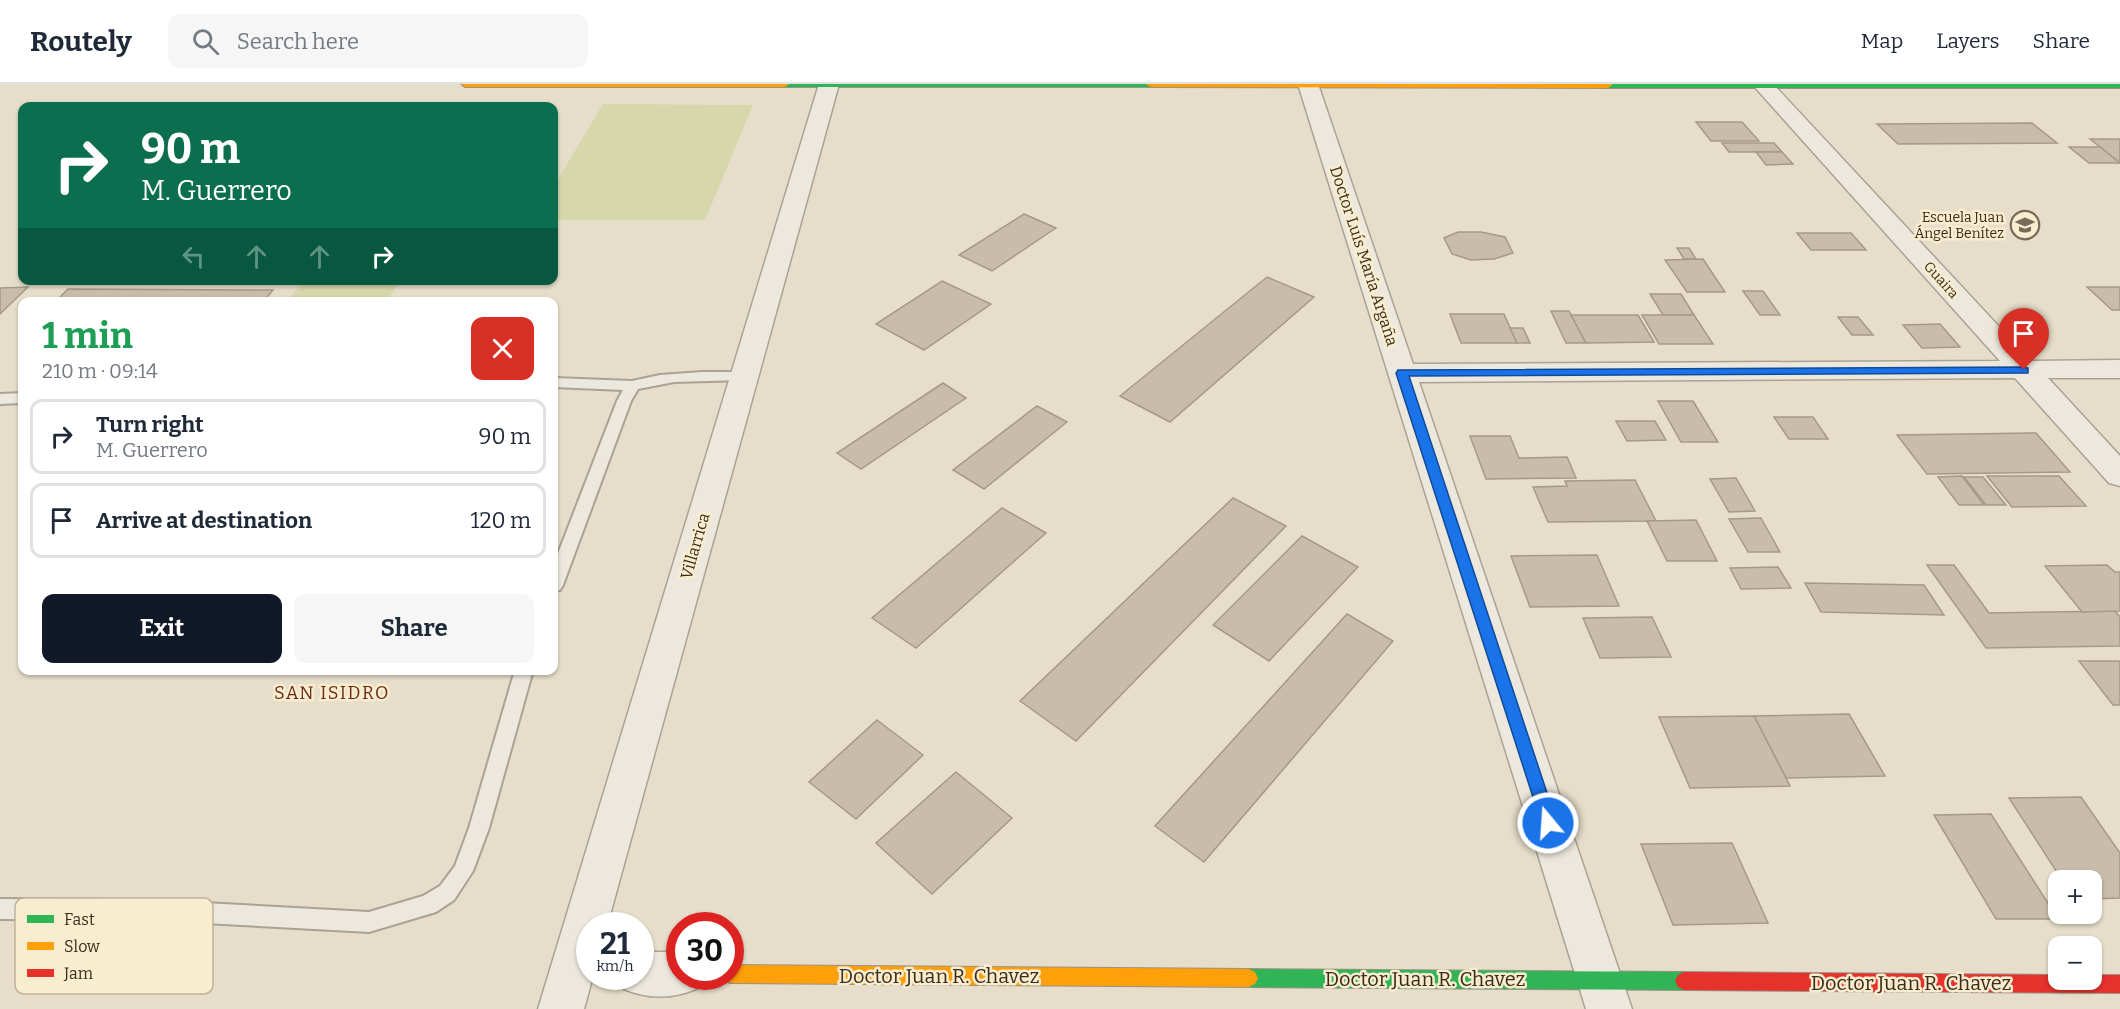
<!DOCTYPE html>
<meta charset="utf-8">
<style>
body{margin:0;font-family:Bitter,serif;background:#f6f6f7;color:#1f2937;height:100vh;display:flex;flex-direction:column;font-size:22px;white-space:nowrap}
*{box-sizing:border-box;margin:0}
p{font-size:20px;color:#747a83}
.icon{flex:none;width:33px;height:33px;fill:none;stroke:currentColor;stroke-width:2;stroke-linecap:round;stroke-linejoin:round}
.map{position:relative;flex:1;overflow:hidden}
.drawer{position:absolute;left:18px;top:213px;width:540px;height:378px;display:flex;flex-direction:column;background:#fff;border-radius:12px;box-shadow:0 2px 4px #0004}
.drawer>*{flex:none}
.banner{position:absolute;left:18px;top:18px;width:540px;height:183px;border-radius:12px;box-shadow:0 2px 4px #0004;background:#0b6e4f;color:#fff;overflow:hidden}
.fabs{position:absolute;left:2048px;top:786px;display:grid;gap:12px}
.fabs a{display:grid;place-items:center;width:54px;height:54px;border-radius:12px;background:#fff;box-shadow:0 2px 4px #0004;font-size:30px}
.speed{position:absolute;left:576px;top:828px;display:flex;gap:12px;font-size:30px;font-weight:700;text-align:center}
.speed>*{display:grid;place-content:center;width:78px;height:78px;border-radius:50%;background:#fff;box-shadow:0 2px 4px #0004;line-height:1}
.speed small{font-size:15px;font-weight:400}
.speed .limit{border:9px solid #d22;background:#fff;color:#111}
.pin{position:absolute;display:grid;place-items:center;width:51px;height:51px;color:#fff;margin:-62px -26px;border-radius:50% 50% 50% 0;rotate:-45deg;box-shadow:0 0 6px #0007}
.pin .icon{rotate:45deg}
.me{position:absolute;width:66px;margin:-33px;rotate:342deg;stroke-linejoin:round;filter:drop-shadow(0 0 4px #0008)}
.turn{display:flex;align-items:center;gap:21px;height:126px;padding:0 24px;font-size:27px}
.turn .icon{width:78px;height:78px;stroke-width:2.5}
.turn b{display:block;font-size:42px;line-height:51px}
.lanes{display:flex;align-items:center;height:57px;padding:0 24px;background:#0003;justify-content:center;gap:30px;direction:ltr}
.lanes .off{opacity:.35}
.round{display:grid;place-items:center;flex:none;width:63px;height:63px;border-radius:12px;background:#f6f6f7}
.headline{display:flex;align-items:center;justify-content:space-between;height:102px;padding:0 24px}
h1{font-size:36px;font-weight:700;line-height:45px;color:#1e9e55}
.primary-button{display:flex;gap:12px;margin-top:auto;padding:12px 24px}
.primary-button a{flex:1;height:69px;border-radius:12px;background:#111827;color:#fff;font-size:24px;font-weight:700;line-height:69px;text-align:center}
.primary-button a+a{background:#f6f6f7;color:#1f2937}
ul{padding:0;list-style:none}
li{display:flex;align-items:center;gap:18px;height:75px;margin:0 12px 9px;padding:0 12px;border:3px solid #e0e1e3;border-radius:12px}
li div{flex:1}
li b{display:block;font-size:22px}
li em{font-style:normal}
header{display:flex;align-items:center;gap:36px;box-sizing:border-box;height:84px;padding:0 30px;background:#fff;border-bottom:2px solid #e0e1e3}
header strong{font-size:28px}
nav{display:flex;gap:33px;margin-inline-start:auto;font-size:21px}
.search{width:420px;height:54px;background:#f6f6f7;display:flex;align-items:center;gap:15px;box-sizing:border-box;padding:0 21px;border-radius:12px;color:#747a83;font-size:22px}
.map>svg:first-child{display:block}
.green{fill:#d6d7ab}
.building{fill:#cabcaa;stroke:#a6998a;stroke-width:1.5}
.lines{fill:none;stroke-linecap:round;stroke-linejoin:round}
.lane-casing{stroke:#aba294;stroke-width:4}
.street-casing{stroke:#aba294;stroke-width:3}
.fast-casing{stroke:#9a9284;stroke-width:2}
.slow-casing{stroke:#9a9284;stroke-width:2}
.jam-casing{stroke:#9a9284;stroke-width:2}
.lane{fill:#ede8dd;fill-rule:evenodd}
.street{fill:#ede8dd;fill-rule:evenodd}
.fast{fill:#30b455;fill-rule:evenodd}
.slow{fill:#ff9f0a;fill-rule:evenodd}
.jam{fill:#e5322d;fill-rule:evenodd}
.route{fill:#1a73e8;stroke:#114b97;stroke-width:1.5}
.labels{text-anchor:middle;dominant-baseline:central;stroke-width:5;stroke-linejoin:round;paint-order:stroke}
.far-poi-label{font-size:14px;fill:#3a2b1b;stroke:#f9edcf;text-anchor:end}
.far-street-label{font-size:14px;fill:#3a2b1b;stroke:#f9edcf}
.street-label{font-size:16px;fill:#3a2b1b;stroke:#f9edcf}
.neighbourhood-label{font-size:18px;letter-spacing:1.5px;fill:#6b2916;stroke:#f9edcf}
.near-street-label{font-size:20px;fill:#3a2b1b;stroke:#f9edcf}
.key{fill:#f9edcf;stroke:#c0b399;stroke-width:1.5}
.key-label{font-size:16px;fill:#3a2b1b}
</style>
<header>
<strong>Routely</strong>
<div class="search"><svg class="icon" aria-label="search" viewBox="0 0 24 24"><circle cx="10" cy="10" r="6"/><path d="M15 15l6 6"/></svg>Search here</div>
<nav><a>Map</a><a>Layers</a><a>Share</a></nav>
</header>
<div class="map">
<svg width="2120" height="925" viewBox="0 0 2120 925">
<rect width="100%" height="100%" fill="#e6deca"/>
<!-- green -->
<g class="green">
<path d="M603 20 753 21 705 136H554V102Z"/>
<path d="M305 196H401V197L386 217H287Z"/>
</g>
<!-- building -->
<g class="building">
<path d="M1696 38H1742L1759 57H1711Z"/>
<path d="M2032 39 2057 59 1898 60 1877 40Z"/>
<path d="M2090 55H2120V79Z"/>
<path d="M1722 59H1774L1782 68H1729Z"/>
<path d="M2069 63H2100L2120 79H2089Z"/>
<path d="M1756 68H1782L1793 80 1766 81Z"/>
<path d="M1024 130 1056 144 992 187 959 171Z"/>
<path d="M1458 148H1481L1505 153 1513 169 1494 175 1471 176 1452 170 1444 154Z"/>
<path d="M1797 149H1851L1866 166H1811Z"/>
<path d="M1677 164H1689L1696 175H1684Z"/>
<path d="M1703 175 1725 208H1687L1665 176Z"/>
<path d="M1267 193 1314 213 1170 338 1120 312Z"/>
<path d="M942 197 991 220 924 266 876 240Z"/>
<path d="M28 203 0 230V204Z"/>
<path d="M2087 203H2120V226H2112Z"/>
<path d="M68 205 273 206 263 218H55Z"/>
<path d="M1743 207H1763L1780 231H1760Z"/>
<path d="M1650 210H1681L1694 231H1663Z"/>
<path d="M1551 227H1569L1586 259H1566Z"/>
<path d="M1450 230H1504L1517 259H1461Z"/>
<path d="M1571 231H1638L1654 258 1586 259Z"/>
<path d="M1642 231H1694L1713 260H1659Z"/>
<path d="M1838 233H1858L1873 251H1852Z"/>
<path d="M1940 240 1960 263 1922 264 1903 241Z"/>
<path d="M1510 244H1523L1530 259H1517Z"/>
<path d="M943 299 966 314 861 385 837 369Z"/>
<path d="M1658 317H1693L1718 358H1681Z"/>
<path d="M1037 322 1067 338 984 405 953 386Z"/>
<path d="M1774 333H1813L1828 355H1789Z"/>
<path d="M1616 337H1655L1666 356 1627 357Z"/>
<path d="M2036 349 2070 388 1927 390 1897 351Z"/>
<path d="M1470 352H1510L1519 374 1567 373 1576 394 1486 395Z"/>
<path d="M1962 392 1984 421H1959L1938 393Z"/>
<path d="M1987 392H2059L2086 422 2012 423Z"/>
<path d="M1964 393H1983L2006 421H1986Z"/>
<path d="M1736 394 1755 427 1729 428 1710 395Z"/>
<path d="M1635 396 1656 437 1548 438 1533 403 1567 402 1565 397Z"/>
<path d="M1233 414 1286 442 1076 657 1020 617Z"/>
<path d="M1002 424 1046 449 916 564 872 534Z"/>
<path d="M1761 434 1780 468H1748L1729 435Z"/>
<path d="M1696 436 1717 477H1667L1647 437Z"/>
<path d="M1302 452 1358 483 1269 577 1213 541Z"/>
<path d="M1597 471 1619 522 1530 523 1511 472Z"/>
<path d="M1927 481H1954L1989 529 2115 527 2120 533V562L1986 564Z"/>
<path d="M2107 481 2115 488H2120V527L2082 528 2045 482Z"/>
<path d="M1778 483 1791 504 1741 505 1730 484Z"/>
<path d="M1805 499 1924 501 1944 531 1821 528Z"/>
<path d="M1347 530 1393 557 1204 778 1155 742Z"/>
<path d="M1652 533 1671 573 1600 574 1583 534Z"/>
<path d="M2079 577H2120V621H2113Z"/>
<path d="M1849 630 1885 692 1786 694 1754 632Z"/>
<path d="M1754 632 1790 702 1690 704 1659 633Z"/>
<path d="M877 636 923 671 856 735 809 698Z"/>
<path d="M956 688 1012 734 932 810 876 759Z"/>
<path d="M2081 713 2120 769V814L2091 815V796H2062L2009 714Z"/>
<path d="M1991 730 2058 835H1996L1934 731Z"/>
<path d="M1732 759 1768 839 1673 841 1641 760Z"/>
</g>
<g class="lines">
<!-- lane casing -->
<g class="lane-casing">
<g id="lane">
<path d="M702 288H744L751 292 744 296 674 298 638 305 631 317 563 501 560 506 554 507V480L617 317 623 306 554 303V294L632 297 660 291Z"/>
<path d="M22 309V319L0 320V310Z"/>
<path d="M515 586H533L489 744 473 787 454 816 436 828 369 848 148 836 0 835V815L148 816 369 828 423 812 440 802 455 782 469 744Z"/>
</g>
</g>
<!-- street casing -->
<g class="street-casing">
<g id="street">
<path d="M819 0H839L607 842H590V892H593L584 925H538Z"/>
<path d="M1298 0H1318L1413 280 2000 277 1752 0H1773L2031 277 2120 276V294H2048L2120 372V402L2109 399 2015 294 1419 298 1632 925H1586Z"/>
<path d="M640 868H680V892H701L696 905C673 915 647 915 624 905L619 892H640Z"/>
</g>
</g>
<!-- fast casing -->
<g class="fast-casing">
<g id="fast">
<path d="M781 0H1154L1150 3H785Z"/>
<path d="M1604 0H2120V4H1608Z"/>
<path d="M1249 885 1684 888 1690 891 1693 897 1690 903 1684 906 1249 903 1243 900 1240 894 1243 888Z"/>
</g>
</g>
<!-- slow casing -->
<g class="slow-casing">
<g id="slow">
<path d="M461 0H789L785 3H465Z"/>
<path d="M1146 0H1612V1L1608 4 1150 3Z"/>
<path d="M730 881 1249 885 1255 888 1258 894 1255 900 1249 903 730 899 724 896 722 892H730Z"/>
</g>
</g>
<!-- jam casing -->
<g class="jam-casing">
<path id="jam" d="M1684 888 2058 891V896H2091V891H2120V909L1684 906 1678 903 1675 897 1678 891Z"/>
</g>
<!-- lane -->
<use href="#lane" class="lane"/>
<!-- street -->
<use href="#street" class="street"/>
<!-- fast -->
<use href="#fast" class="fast"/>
<!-- slow -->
<use href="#slow" class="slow"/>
<!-- jam -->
<use href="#jam" class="jam"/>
</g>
<!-- route -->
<path class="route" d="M2024 283 2028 284V289L1409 292 1557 739 1554 744 1548 747 1543 744 1396 289 1398 286Z"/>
<!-- icons -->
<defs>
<g id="school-ring" transform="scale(1.5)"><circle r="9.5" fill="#f9edcf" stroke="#766a58" stroke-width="1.5"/><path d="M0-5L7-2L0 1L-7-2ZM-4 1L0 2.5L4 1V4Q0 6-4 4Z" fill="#766a58"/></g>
</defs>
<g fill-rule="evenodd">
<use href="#school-ring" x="2025" y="141"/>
</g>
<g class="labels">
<!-- far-poi labels -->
<g class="far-poi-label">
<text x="2004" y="133">Escuela Juan<tspan x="2004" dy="16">Ángel Benítez</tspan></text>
</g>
<!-- far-street labels -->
<g class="far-street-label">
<text transform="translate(1941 196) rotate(48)">Guaira</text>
</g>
<!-- street labels -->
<g class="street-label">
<text transform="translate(1364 172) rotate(72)">Doctor Luís María Argaña</text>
<text transform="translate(695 462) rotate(-74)">Villarrica</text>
</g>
<!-- neighbourhood labels -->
<g class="neighbourhood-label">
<text x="332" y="609">SAN ISIDRO</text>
</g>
<!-- near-street labels -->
<g class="near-street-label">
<text x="939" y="892">Doctor Juan R. Chavez</text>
<text x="1425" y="895">Doctor Juan R. Chavez</text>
<text x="1911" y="899">Doctor Juan R. Chavez</text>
</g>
</g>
<!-- legend -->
<rect x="15" y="814" width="198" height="96" rx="9" class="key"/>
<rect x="27" y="831" width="27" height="8" fill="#30b455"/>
<rect x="27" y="858" width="27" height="8" fill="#ff9f0a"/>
<rect x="27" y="885" width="27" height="8" fill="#e5322d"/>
<g class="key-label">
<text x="64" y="841">Fast</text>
<text x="64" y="868">Slow</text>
<text x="64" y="895">Jam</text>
</g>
</svg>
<div class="fabs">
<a>+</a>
<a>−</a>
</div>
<div class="speed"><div>21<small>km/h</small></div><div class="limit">30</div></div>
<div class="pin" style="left:2024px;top:286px;background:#d93025"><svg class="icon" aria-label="arrive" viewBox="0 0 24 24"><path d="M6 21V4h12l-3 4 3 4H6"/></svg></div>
<svg class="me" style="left:1548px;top:739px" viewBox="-20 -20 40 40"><circle r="17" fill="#1a73e8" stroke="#fff" stroke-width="3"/><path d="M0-11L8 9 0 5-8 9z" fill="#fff"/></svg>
<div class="banner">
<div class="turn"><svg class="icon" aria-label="right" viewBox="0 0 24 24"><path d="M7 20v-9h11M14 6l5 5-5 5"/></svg><div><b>90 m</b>M. Guerrero</div></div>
<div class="lanes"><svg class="icon off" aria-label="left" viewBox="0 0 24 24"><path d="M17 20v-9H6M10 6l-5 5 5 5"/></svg><svg class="icon off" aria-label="ahead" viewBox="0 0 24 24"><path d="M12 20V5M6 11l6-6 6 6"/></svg><svg class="icon off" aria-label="ahead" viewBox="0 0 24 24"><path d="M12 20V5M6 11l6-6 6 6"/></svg><svg class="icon" aria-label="right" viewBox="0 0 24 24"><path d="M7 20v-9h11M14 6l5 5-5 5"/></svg></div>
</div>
<section class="drawer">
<div class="headline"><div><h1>1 min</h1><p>210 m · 09:14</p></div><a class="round" style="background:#d93025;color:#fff"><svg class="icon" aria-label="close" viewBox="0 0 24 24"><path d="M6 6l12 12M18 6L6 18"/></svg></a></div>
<ul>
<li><svg class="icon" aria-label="right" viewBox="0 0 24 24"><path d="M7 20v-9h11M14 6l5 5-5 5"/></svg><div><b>Turn right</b><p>M. Guerrero</p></div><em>90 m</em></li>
<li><svg class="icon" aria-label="arrive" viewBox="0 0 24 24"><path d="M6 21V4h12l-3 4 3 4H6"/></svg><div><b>Arrive at destination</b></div><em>120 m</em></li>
</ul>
<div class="primary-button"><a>Exit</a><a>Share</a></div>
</section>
</div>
